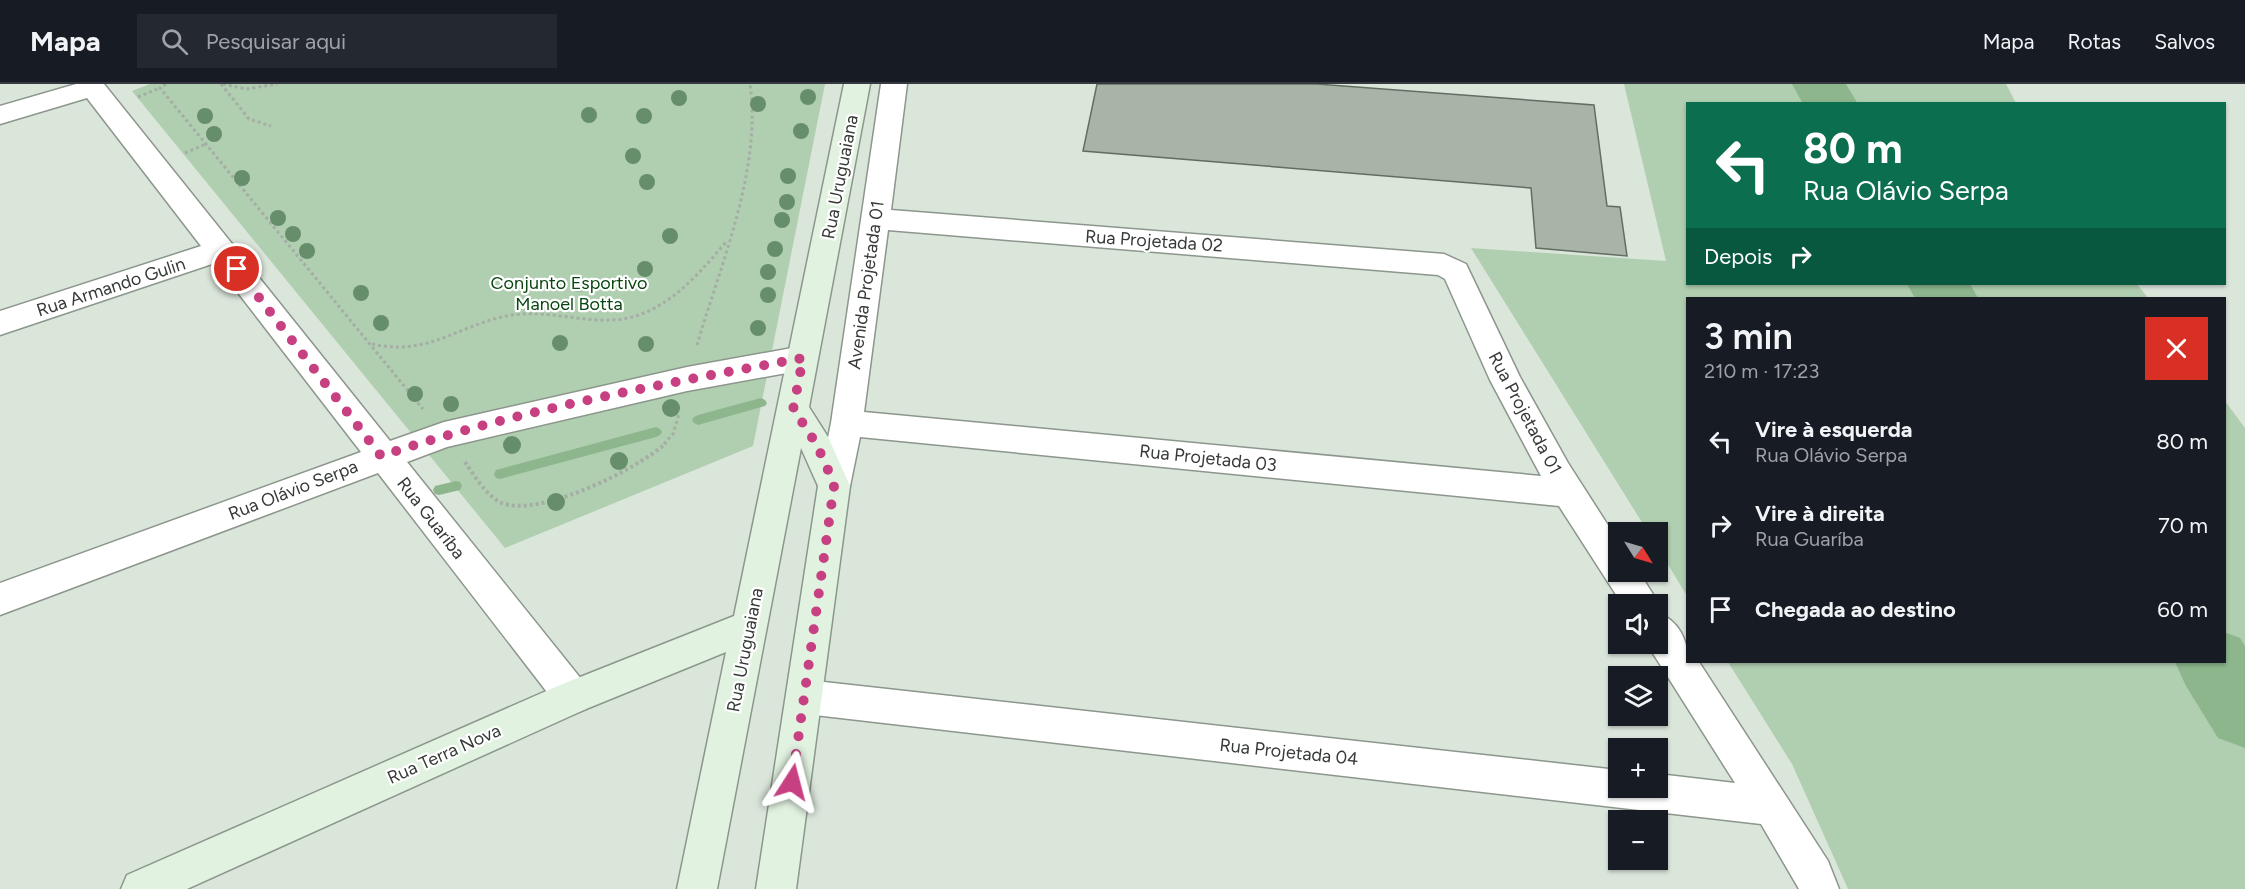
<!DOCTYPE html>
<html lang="pt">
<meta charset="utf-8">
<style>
body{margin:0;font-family:Figtree,sans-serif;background:#242831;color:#f1f3f6;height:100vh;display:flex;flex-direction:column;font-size:22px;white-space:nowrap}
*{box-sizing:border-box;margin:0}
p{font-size:20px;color:#9ea1a6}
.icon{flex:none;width:33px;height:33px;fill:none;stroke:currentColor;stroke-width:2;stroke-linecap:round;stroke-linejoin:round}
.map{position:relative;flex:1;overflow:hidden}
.side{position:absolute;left:1686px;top:213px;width:540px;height:366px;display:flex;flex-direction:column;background:#171b24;border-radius:0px;box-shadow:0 2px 4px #0004}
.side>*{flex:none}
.hud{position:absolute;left:1686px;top:18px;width:540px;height:183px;border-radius:0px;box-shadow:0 2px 4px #0004;background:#0b6e4f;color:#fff;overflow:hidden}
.needle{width:39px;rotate:127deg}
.tools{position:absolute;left:1608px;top:438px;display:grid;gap:12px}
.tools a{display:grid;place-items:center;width:60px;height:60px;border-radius:0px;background:#171b24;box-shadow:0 2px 4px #0004;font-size:30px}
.pin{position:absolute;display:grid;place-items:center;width:51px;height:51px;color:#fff;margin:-26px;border:3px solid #fff;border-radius:50%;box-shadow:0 2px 6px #0007}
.me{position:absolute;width:66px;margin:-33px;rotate:9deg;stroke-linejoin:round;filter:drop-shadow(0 0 4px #0008)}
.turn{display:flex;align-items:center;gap:21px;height:126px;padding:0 18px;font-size:27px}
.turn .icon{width:78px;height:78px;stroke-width:2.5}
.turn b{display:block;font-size:42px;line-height:51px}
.then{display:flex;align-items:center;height:57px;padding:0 18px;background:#0003;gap:12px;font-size:22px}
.round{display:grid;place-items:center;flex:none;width:63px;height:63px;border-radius:0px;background:#242831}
.summary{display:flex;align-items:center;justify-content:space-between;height:102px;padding:0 18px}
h1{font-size:36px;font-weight:600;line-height:45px}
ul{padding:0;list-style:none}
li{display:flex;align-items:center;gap:18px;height:84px;padding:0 18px}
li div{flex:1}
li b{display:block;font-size:22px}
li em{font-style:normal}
header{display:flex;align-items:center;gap:36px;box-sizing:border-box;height:84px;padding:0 30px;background:#171b24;border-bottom:2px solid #363941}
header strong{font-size:28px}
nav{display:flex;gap:33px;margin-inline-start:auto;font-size:21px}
.search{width:420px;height:54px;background:#242831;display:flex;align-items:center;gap:15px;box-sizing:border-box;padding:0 21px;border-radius:0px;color:#9ea1a6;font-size:22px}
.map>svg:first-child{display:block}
.green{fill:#b0ceb0}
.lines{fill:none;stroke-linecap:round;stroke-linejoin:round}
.stream{fill:#8db68d;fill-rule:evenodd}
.river{fill:#8db68d;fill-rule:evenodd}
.building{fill:#a9b4a9;stroke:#636d62;stroke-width:1.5}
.street-casing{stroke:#8c968c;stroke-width:3}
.secondary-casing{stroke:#8c968c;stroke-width:3}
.path-far1{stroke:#a5aea5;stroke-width:3;stroke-dasharray:3 3;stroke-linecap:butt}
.path{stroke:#a5aea5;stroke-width:4;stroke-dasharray:3 3;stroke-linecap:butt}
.street{fill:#fff;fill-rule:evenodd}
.secondary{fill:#e1f2e1;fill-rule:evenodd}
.tree{fill:#678e6b}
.route{stroke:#c74081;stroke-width:10;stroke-dasharray:0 18}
.labels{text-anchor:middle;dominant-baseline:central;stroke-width:4.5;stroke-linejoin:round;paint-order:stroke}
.street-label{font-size:18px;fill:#363a36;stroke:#fff}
.park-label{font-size:18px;fill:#084610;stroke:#fff}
</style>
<header>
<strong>Mapa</strong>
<div class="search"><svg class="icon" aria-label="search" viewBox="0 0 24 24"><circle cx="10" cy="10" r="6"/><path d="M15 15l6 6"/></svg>Pesquisar aqui</div>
<nav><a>Mapa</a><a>Rotas</a><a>Salvos</a></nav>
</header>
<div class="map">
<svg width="2245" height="805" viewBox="0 0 2245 805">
<rect width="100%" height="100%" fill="#dbe6db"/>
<!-- green -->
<g class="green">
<path d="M150 0H825L753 362 505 464 132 7Z"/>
<path d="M1624 0H2006L2016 19 1688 20V200H2137L2148 214H1688L1687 512 1658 464V448H1648L1471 164 1666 177Z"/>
<path d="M2225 317 2245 344V805H1848L1792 680 1728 578H2224Z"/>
</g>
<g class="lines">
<!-- stream -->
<g class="stream">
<path d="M761 314 765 316 767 319 765 322 698 341 694 339 692 336 694 333 698 331Z"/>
<path d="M656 343 660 345 662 348 660 351 656 353 500 395 496 394 494 390 496 386 500 385Z"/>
<path d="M456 397 460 398 462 402 460 406 439 411 435 410 433 406 435 402Z"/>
</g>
<!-- river -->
<g class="river">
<path d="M1792 0H1846L1858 20H1803Z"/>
<path d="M1907 200H1970L1978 214H1915Z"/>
<path d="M2224 548 2240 554 2245 562V664L2218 654 2186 602 2175 578H2224Z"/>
</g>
</g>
<!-- building -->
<path class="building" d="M1097 0H1317L1594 21 1607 122 1620 123 1627 172 1536 164 1531 104 1083 67Z"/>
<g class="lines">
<!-- street casing -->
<g class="street-casing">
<g id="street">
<path d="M76 0H104L390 357 444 338 687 283 803 262 814 265 818 274 814 283 803 286 687 307 447 363 407 378 586 601 591 613 586 625 573 630 560 625 378 389 0 531V499L361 368 215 179 0 251V227L201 162 87 14 0 40V22Z"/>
<path d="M881 0H907L891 126 1444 170 1466 180 1520 293 1568 379 1618 457V488H1639L1659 520 1658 522 1622 520 1559 422 860 353 850 402 846 412 834 416 822 412 818 402 831 339ZM888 146 1438 191 1445 195 1490 296 1541 392 864 328Z"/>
<path d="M1658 529C1679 537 1688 556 1688 578H1699L1828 777 1839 805H1799L1761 740 806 630 793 625 788 613 793 601 806 596 1618 686V704H1658V690L1735 699 1647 560H1658Z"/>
</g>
</g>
<!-- secondary casing -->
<g class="secondary-casing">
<path id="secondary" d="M844 0H870L809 323 828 353 850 402 796 805H756L818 402 801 364 717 805H677L726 568 586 625 187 805H121L127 791 560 601 734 532Z"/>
</g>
<!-- path-far1 -->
<g class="path-far1">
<path d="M166 0 160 4 423 325"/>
<path d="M221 0 249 35 271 42"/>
<path d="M223 0 246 5 277 0"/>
<path d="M138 13 160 4"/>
<path d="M185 69 206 60"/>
<path d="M372 260C434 274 465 234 522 230 563 227 604 246 644 229 678 215 703 185 726 158"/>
<path d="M697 261C721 179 762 85 750 0"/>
<path d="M664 360 673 350 679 330"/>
</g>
<!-- path -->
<path class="path" d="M465 378C474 391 486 412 502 419 539 434 638 385 666 359"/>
<!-- street -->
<use href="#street" class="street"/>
<!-- secondary -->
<use href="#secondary" class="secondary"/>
</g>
<!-- trees -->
<g class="tree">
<circle cx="808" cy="13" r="8"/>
<circle cx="679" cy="14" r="8"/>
<circle cx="758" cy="20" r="8"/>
<circle cx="589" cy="31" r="8"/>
<circle cx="205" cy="32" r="8"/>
<circle cx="644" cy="32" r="8"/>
<circle cx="801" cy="47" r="8"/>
<circle cx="214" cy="50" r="8"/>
<circle cx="633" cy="72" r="8"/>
<circle cx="788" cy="92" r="8"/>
<circle cx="242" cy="94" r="8"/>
<circle cx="647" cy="98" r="8"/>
<circle cx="787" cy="118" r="8"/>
<circle cx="278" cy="134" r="8"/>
<circle cx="782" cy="136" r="8"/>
<circle cx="293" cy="150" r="8"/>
<circle cx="670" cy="152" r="8"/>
<circle cx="775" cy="165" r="8"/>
<circle cx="307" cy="167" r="8"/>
<circle cx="645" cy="185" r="8"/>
<circle cx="768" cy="188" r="8"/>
<circle cx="578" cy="200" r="8"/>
<circle cx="361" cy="209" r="8"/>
<circle cx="768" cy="211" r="8"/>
<circle cx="381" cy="239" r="8"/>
<circle cx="758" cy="244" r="8"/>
<circle cx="560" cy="259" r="8"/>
<circle cx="646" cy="260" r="8"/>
<circle cx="415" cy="310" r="8"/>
<circle cx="451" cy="320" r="8"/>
<circle cx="671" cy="324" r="9"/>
<circle cx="512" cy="361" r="9"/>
<circle cx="619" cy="377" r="9"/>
<circle cx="556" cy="418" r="9"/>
</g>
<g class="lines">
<!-- route -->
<path class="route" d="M237 185 381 372C518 326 662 300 803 274L793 326C812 350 824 373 834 402L792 698"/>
</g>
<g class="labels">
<!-- street labels -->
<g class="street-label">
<text transform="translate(840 93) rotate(-79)">Rua Uruguaiana</text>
<text transform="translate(1154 157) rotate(4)">Rua Projetada 02</text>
<text transform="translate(866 201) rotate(-82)">Avenida Projetada 01</text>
<text transform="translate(111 203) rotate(-18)">Rua Armando Gulin</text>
<text transform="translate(1525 329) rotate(62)">Rua Projetada 01</text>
<text transform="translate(1208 374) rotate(6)">Rua Projetada 03</text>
<text transform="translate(293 406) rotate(-21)">Rua Olávio Serpa</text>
<text transform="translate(431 434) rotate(52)">Rua Guaríba</text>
<text transform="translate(745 566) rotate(-79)">Rua Uruguaiana</text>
<text transform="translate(1289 668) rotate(6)">Rua Projetada 04</text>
<text transform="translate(444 670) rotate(-24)">Rua Terra Nova</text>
</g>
<!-- park labels -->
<g class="park-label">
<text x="569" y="199">Conjunto Esportivo<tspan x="569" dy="21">Manoel Botta</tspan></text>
</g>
</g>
</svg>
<div class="tools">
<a><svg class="needle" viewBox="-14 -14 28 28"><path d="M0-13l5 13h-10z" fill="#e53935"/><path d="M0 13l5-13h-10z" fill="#9ea1a6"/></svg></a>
<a><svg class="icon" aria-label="sound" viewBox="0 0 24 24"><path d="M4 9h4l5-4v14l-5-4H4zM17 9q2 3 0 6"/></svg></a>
<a><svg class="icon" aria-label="layers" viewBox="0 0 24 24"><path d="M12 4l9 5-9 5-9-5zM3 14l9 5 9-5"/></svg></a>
<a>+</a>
<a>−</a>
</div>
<div class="pin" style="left:237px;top:185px;background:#d93025"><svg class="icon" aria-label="arrive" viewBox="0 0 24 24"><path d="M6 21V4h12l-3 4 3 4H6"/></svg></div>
<svg class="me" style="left:792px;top:698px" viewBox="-20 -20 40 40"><path d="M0-17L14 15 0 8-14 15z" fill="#c74081" stroke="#fff" stroke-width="4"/></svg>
<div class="hud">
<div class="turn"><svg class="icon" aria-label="left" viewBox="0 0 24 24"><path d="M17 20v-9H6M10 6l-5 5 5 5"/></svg><div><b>80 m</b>Rua Olávio Serpa</div></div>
<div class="then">Depois<svg class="icon" aria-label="right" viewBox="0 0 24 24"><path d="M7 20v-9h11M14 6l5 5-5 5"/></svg></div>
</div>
<section class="side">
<div class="summary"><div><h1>3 min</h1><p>210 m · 17:23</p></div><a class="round" style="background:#d93025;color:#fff"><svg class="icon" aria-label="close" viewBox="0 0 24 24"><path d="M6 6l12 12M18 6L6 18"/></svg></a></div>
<ul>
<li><svg class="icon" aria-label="left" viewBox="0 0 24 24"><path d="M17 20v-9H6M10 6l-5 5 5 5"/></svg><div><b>Vire à esquerda</b><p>Rua Olávio Serpa</p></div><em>80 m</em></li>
<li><svg class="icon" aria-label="right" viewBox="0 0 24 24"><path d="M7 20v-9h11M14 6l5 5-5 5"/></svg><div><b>Vire à direita</b><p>Rua Guaríba</p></div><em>70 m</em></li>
<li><svg class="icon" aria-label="arrive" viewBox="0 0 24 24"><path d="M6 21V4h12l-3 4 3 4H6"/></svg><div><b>Chegada ao destino</b></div><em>60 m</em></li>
</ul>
</section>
</div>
